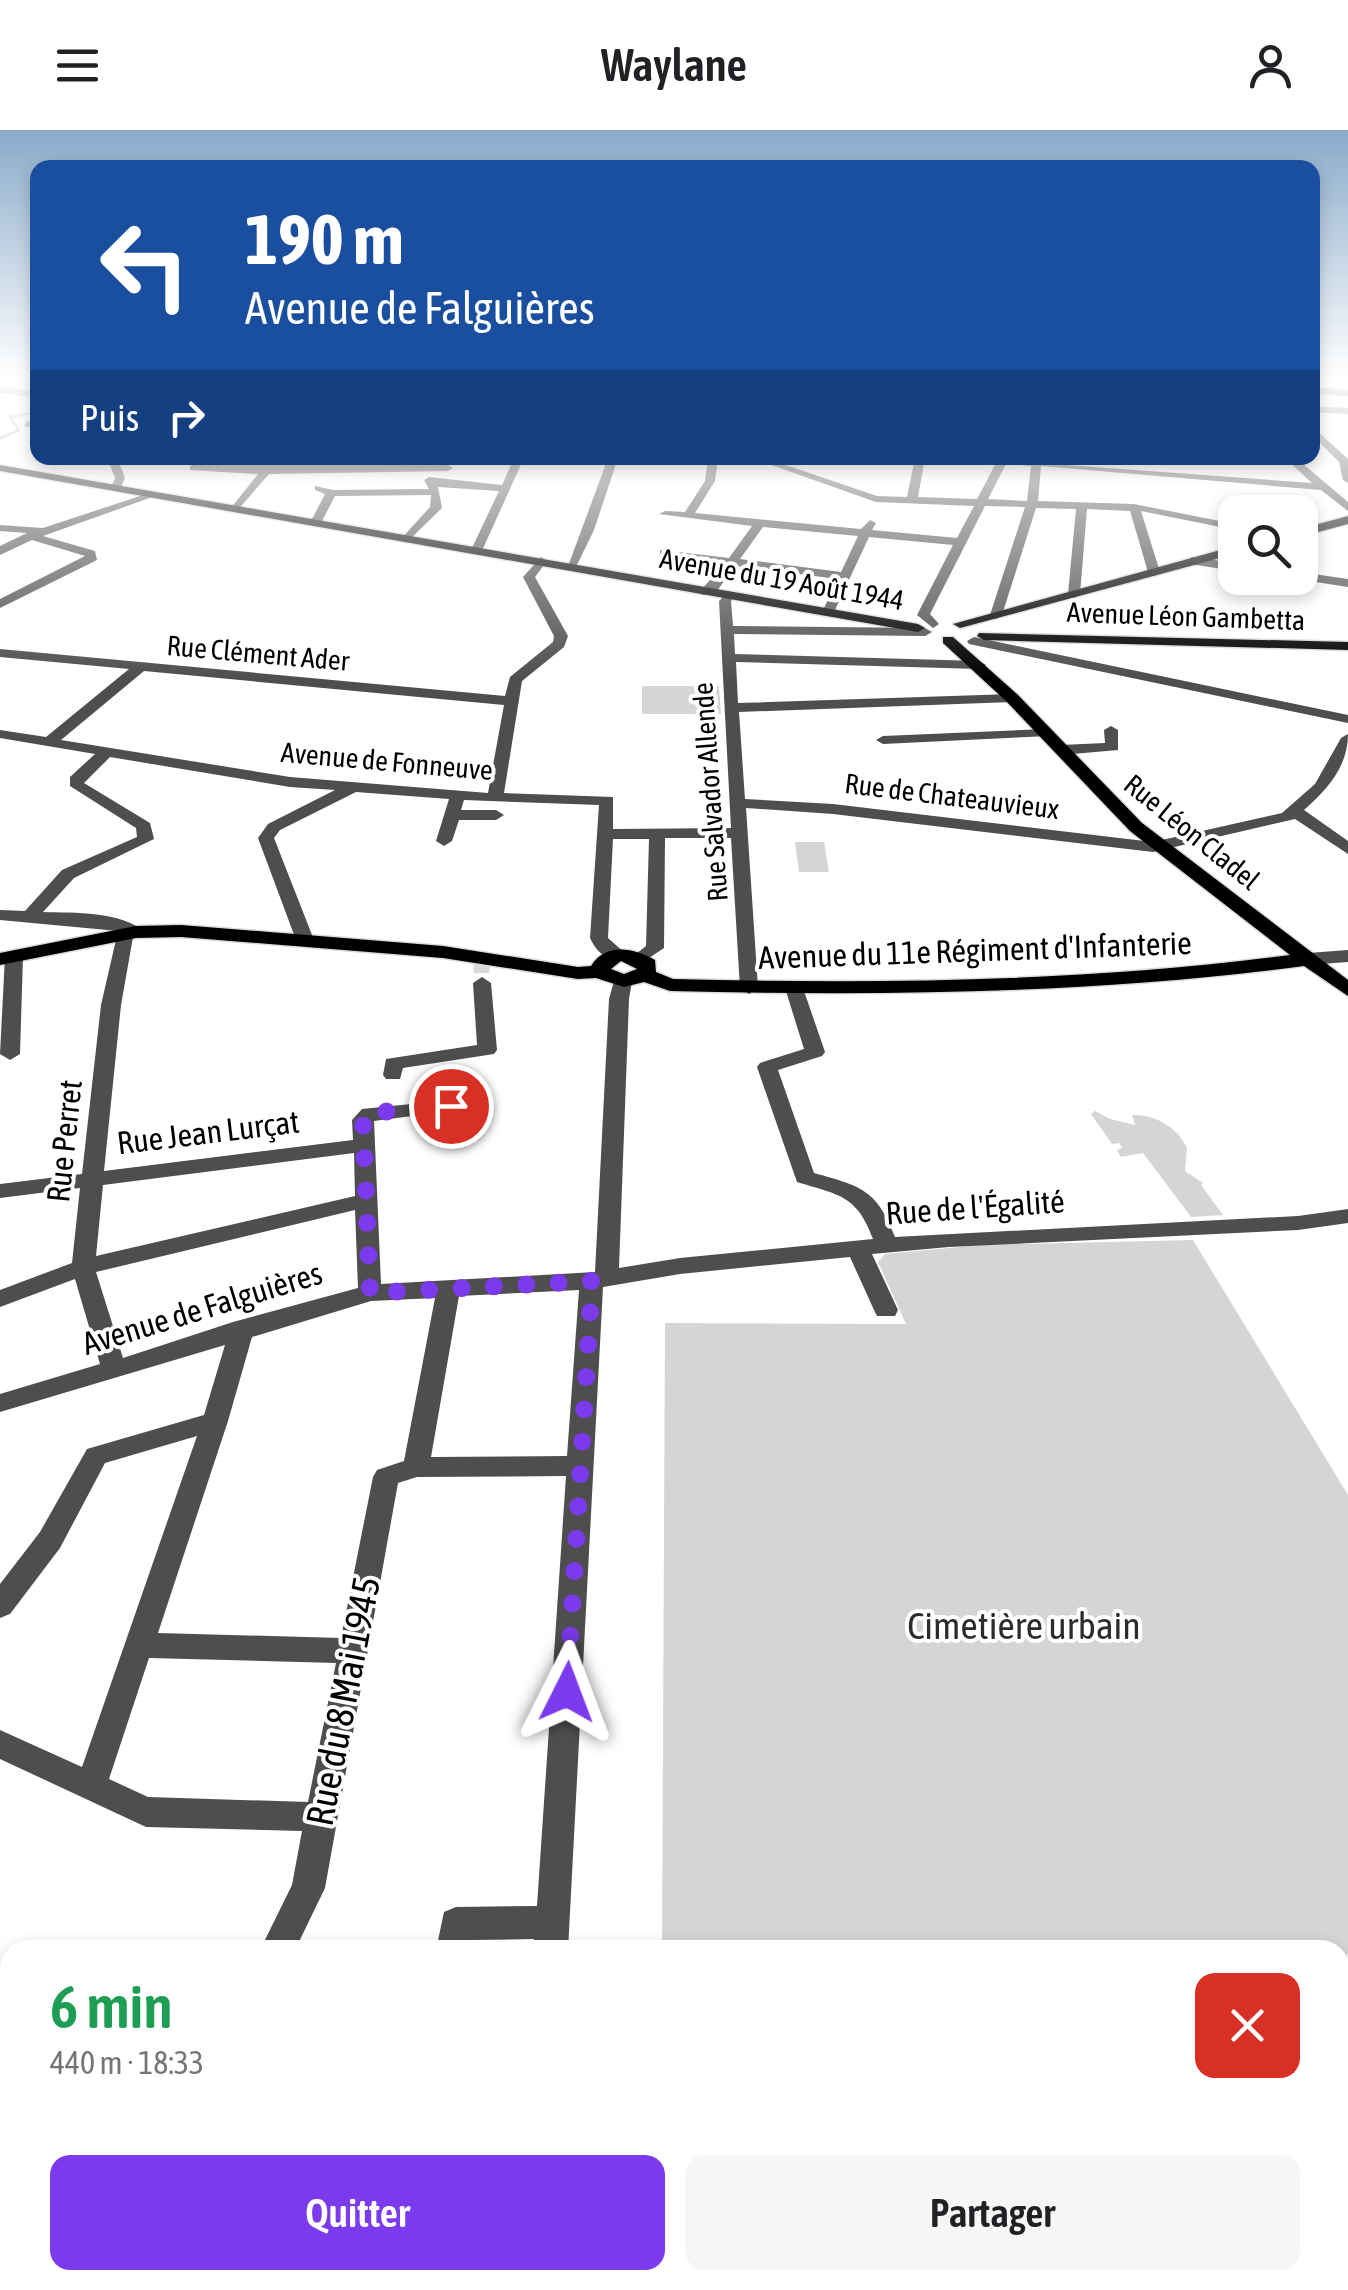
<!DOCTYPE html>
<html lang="fr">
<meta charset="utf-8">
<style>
body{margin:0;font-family:"Asap Condensed",sans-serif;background:#f6f6f6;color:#202124;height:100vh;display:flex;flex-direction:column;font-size:38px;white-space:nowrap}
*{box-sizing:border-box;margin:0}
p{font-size:32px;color:#757577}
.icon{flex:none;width:55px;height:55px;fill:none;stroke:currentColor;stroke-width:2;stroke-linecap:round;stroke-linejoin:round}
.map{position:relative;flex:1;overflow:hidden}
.drawer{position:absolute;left:0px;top:1810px;width:1350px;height:350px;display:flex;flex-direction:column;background:#fff;border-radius:30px 30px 0 0;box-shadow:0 5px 15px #0003}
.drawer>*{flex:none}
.hud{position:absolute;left:30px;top:30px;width:1290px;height:305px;border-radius:20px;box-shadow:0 5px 15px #0003;background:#1a4fa0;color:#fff;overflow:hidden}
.fabs{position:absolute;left:1218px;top:365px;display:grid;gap:20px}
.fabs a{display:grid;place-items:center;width:100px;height:100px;border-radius:20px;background:#fff;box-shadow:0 5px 15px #0003;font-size:50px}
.pin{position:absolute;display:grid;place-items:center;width:85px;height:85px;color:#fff;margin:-42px;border:5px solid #fff;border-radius:50%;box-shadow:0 2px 10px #0007}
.me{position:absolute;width:110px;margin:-55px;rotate:3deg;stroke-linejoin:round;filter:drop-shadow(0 0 8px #0008)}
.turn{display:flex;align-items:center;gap:35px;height:210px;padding:0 50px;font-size:45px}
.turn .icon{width:130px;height:130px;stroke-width:2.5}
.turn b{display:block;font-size:70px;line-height:85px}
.then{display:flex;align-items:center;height:95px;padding:0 50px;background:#0003;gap:20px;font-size:38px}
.round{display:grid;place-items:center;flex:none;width:105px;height:105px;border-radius:20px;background:#f6f6f6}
.headline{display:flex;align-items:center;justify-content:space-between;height:170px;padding:0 50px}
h1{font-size:60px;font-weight:600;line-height:75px;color:#1e9e55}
.primary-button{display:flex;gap:20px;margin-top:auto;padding:20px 50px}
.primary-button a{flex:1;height:115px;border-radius:20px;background:#7c3aed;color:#fff;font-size:40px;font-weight:600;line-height:115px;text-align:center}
.primary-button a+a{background:#f6f6f6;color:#202124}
header{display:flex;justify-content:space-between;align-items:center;height:130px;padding:0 50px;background:#fff;font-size:45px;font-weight:600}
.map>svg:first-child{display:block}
.green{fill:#d5d5d5}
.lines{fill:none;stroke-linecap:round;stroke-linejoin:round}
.stream{stroke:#9c9c9c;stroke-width:2.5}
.minor-tunnel{stroke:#d9d9d9;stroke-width:16;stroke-dasharray:16 9;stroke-linecap:butt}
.major-casing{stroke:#dbdbdb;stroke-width:3}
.minor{fill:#4e4e4e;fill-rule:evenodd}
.major{fill:#000;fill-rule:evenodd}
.route{stroke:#7c3aed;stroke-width:18;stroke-dasharray:0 32.4}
.labels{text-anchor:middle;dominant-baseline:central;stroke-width:8;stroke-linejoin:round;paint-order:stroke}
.far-street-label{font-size:28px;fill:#000;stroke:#fff}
.street-label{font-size:32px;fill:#000;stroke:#fff}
.near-park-label{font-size:38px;fill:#2c2c2c;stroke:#fff}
.near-street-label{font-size:38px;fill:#000;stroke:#fff}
</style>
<header><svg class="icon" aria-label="menu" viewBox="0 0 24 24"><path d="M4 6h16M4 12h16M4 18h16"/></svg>Waylane<svg class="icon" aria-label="person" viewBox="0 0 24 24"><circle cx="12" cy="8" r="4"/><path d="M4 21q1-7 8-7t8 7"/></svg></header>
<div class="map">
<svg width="1348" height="2160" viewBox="0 0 1348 2160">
<rect width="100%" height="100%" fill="#fff"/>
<!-- green -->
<g class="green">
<path d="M642 556H719L721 584H642Z"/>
<path d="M795 712H824L829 742H799Z"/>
<path d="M1095 981 1110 989 1135 995 1132 985C1154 984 1178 997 1187 1018L1185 1041 1203 1053 1201 1055 1223 1085 1191 1087 1143 1023 1121 1027 1117 1020 1122 1018 1119 1013 1112 1014 1091 984Z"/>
<path d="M1193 1110 1348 1365V1822L1340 1854V1820H662L665 1193 906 1194 878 1132 885 1124 1022 1111 1023 1114Z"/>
<path d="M1340 1908 1348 1909V2160H662V2150H1340Z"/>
<path d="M0 2070 10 2073V2150H36L30 2160H0Z"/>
</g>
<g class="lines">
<!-- stream -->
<path class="stream" d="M0 308 19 300 10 287 38 282"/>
<!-- minor-tunnel -->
<path class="minor-tunnel" d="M481 827 482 853"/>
<!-- major casing -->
<g class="major-casing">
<g id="major">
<path d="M1312 257 1348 260V266L1312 263Z"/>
<path d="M0 335 918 494 925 498 918 502 0 341Z"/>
<path d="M1348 386V394L1300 407V399Z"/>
<path d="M1235 416V424L960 498 953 494Z"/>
<path d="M979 503 1348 512V520L984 510 977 506Z"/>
<path d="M943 507H953L1018 565 1142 693 1348 850V866L1304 836C1093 864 882 866 670 861L644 852 624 857 596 848 578 849 443 828 181 807 136 808 0 835V823L136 796 181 795 443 816 578 837 591 836C606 812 634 818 655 830L656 842 673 849C879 854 1085 852 1290 825L1130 701 1006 571 943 513ZM621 831 637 839 624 844 611 839Z"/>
</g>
</g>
<!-- minor -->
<g class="minor">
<path d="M0 257 38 262V268L0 263Z"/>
<path d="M1312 276 1348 278V284L1312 282Z"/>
<path d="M27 291 38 293V299L24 296Z"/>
<path d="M1312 296 1348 329V353L1343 350 1339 332 1312 305Z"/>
<path d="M107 328H117L125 348 120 360 111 358 115 348Z"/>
<path d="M514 328H524L481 423 471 420 499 361 438 357 442 378 407 412 401 409 430 377 431 365 335 366 320 395 310 393 325 364 315 360V356L333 360 429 359 424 350 429 347 502 355Z"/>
<path d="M608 328H618L594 400 575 439H567Z"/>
<path d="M708 328H718L715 351 695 383 861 399 870 390 876 393 872 400 957 408 974 376 876 372 751 328H765L877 366 907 367 915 328H925L918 367 977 369 996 333 972 328 1312 353 1285 328H1296L1348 372V381L1321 360 1041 336 1038 371 1134 374 1235 394V400L1141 381 1160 442 1154 446 1148 442 1130 381 1087 379 1080 464 1074 468 1068 464 1076 379 1036 378 1002 485 996 489 990 485 1025 377 985 376 930 484 939 494 933 498 917 485 953 415 869 407 835 480 829 484 823 480 838 449 735 436 717 461 702 465V459L724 434 664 427 660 426V420L729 428 752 396 659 384 665 381 685 382 705 351ZM1006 334 1031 336 1027 371 988 369ZM763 397 858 406 841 442 740 429Z"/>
<path d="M199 331 203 335H448L453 338 448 341 269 344 236 382 230 379 258 344 190 340V336Z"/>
<path d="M149 363 158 365 43 406 95 421 97 430 0 478V469L85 426 32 410 0 425V416L27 403 0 401V395L43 398Z"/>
<path d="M541 427 547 431 535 447 568 506 564 517 522 551 504 663 613 667V699L731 698 719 471 729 461 735 465 731 471 733 496 925 498 932 502 925 506 734 504 735 524 979 531 986 535 979 539 736 532 738 573 1012 564 1019 568 1012 572 739 582 745 669 833 674 1153 712 1282 683 1315 654 1341 608 1348 604C1348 636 1328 659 1304 680L1348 711V724L1295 689 1153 722 833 684 746 678 758 858 749 864 740 858 731 708H665L664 818 640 834 631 828 646 816 649 709H613L608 808 627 825 618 831C603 827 596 821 590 808L599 675 464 670 461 680H496L504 685 496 690H459L452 711 444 716 436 711 449 669 356 662 280 700 274 708 314 810 305 815 296 810 258 708 268 694 335 660 290 657 110 627 84 653 150 693 154 709 74 748 43 782C74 783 121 781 145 802L133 807 121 875 104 1041 353 1010 352 990 362 979 451 970 458 972 461 976 458 980 374 991 381 1154 595 1142 609 869 614 851 623 845 632 851 629 869 619 1138 680 1128 873 1109C857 1065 839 1065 797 1052L757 937 760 933 804 919 785 858 794 852 803 858 825 922 822 926 778 940 814 1043C860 1056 877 1059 895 1107L1298 1086 1348 1079V1093L1298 1100 949 1117 872 1124 898 1180 895 1186H877L874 1180 850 1127 680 1144 603 1157 568 1820H534V1809L471 1810 470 1820H436L444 1782 456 1777 537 1776 566 1346 417 1347 398 1353 325 1758 295 1820H260L292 1755 302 1701 146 1697 0 1629V1600L82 1637 197 1306 105 1333 60 1418 10 1484 0 1488V1454L40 1402 87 1319 204 1285 225 1215 0 1282V1264L100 1234 75 1149 0 1177V1160L72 1133 80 1058 0 1068V1054L82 1044 101 875 118 801 0 790V780L25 781 62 740 137 707 136 698 70 656V647L95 624 0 608V600L46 607 129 539 0 527V519L505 566 510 547 553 512 554 506 523 447ZM144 541 504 575 488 663 290 647 61 610ZM354 1023 355 1066 96 1126 103 1055ZM355 1080 358 1158 233 1192 123 1228 96 1142ZM579 1160 567 1326 431 1327 459 1166ZM435 1168 404 1331 377 1340 373 1347 341 1508 158 1503 228 1291 252 1207 371 1171ZM149 1528 336 1533 308 1672 148 1667 109 1649Z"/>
<path d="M1194 427 1235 433V441L1190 434V428Z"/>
<path d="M1300 442 1348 449V457L1296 449 1300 448Z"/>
<path d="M974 507 1348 585V593L969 514 967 511Z"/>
<path d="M1111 596 1118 600V620L1061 625 1053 620 1061 615 1105 613 1104 600Z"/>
<path d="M1044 599 1049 600V606L883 614 876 610 883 606Z"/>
<path d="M14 820 23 826 20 924 10 930 0 924 5 826Z"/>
<path d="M1348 820V832L1308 835 1299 829 1308 823Z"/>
<path d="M482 847 491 853 497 920 494 924 403 938 400 949H386L383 945 386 929 477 915 473 853Z"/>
<rect x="185" y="2150" width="40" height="10"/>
<path d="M308 2150H348L347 2160H307Z"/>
<path d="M400 2150H440L439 2160H399Z"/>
<path d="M512 2150H552L551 2160H511Z"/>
</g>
<!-- major -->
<use href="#major" class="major"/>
</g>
<!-- sky -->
<linearGradient id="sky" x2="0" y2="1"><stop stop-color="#89aaca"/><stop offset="0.45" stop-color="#fff"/><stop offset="1" stop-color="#fff" stop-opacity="0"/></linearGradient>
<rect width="1348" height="549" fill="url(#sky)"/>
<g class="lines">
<!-- route -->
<path class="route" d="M451 976 369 983 363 990 370 1163 592 1151 567 1562"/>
</g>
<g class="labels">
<!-- far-street labels -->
<g class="far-street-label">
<text transform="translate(782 449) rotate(10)">Avenue du 19 Août 1944</text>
<text transform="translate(1186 486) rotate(2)">Avenue Léon Gambetta</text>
<text transform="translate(258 523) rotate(5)">Rue Clément Ader</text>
<text transform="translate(387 631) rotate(5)">Avenue de Fonneuve</text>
<text transform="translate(710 662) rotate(-94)">Rue Salvador Allende</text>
<text transform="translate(952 666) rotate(7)">Rue de Chateauvieux</text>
<text transform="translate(1192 702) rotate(39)">Rue Léon Cladel</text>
</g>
<!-- street labels -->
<g class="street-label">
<text transform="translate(975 820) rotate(-2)">Avenue du 11e Régiment d'Infanterie</text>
<text transform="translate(208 1002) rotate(-7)">Rue Jean Lurçat</text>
<text transform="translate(64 1011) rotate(-84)">Rue Perret</text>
<text transform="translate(975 1077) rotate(-4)">Rue de l'Égalité</text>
<text transform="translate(202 1178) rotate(-17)">Avenue de Falguières</text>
</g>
<!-- near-park labels -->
<g class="near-park-label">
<text x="1024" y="1495">Cimetière urbain</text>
</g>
<!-- near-street labels -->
<g class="near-street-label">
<text transform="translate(343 1571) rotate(-79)">Rue du 8 Mai 1945</text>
</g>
</g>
</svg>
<div class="fabs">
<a><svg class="icon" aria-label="search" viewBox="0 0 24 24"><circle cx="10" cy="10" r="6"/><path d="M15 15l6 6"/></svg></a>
</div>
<div class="pin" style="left:451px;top:976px;background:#d93025"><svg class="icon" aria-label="arrive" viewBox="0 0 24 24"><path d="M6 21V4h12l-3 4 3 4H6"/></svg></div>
<svg class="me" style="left:567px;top:1562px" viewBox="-20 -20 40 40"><path d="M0-17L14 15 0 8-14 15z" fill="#7c3aed" stroke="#fff" stroke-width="4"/></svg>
<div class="hud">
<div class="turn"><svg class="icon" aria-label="left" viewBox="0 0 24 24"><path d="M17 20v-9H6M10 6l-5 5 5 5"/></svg><div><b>190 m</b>Avenue de Falguières</div></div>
<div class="then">Puis<svg class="icon" aria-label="right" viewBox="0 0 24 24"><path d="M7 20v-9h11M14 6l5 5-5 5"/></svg></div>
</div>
<section class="drawer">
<div class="headline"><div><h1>6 min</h1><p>440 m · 18:33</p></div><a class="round" style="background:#d93025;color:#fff"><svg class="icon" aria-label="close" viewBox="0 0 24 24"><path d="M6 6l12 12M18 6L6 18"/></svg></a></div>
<div class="primary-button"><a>Quitter</a><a>Partager</a></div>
</section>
</div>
